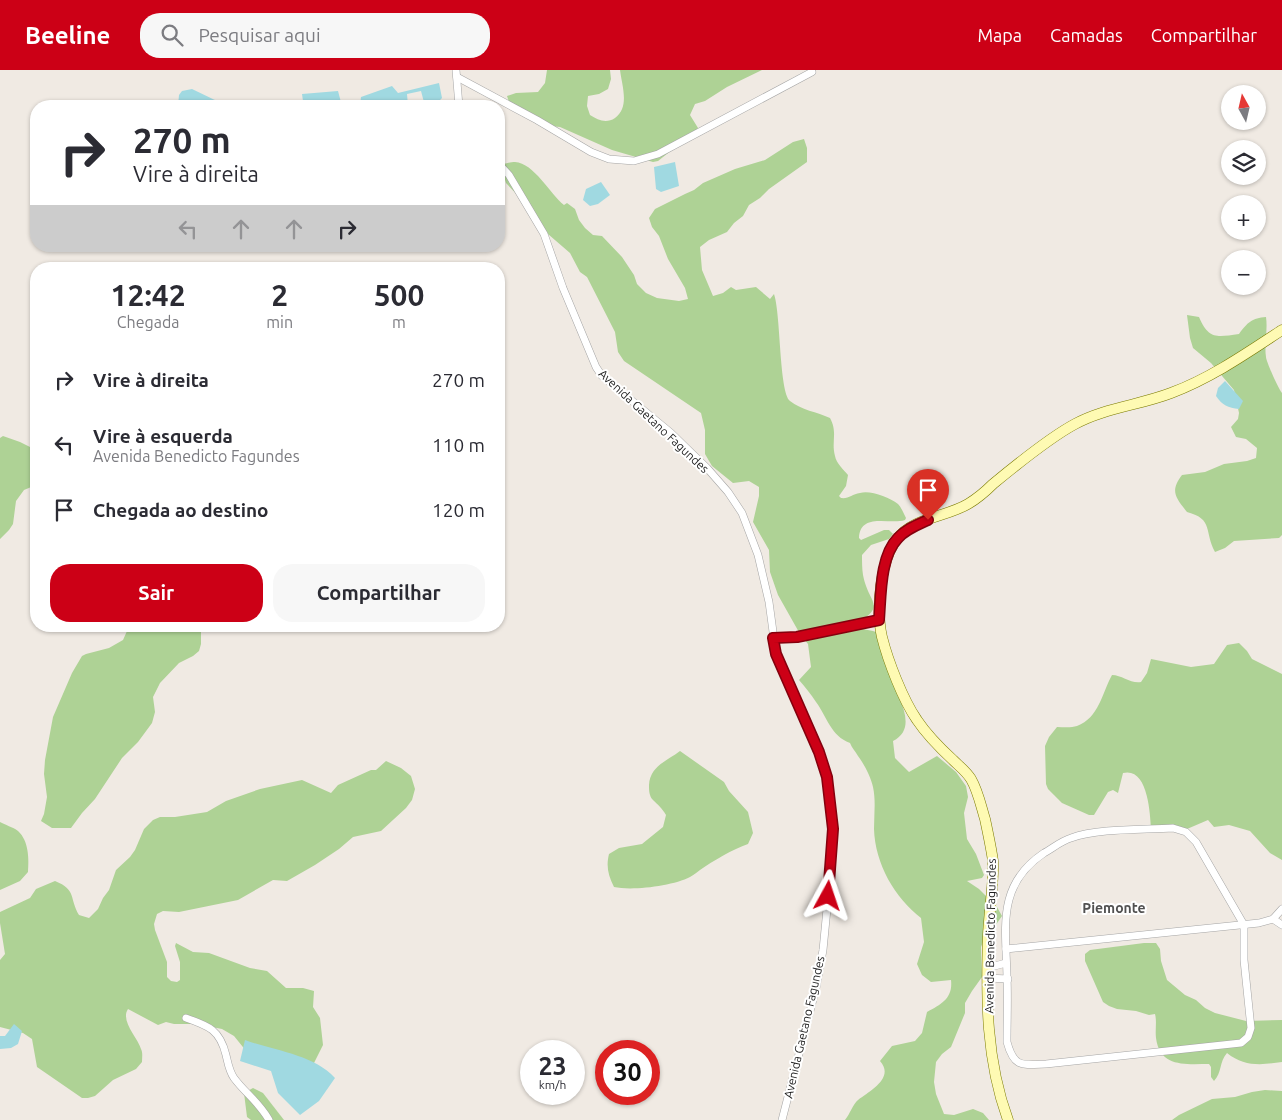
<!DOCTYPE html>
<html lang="pt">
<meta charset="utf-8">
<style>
body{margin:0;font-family:Ubuntu,sans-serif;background:#f7f7f7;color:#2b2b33;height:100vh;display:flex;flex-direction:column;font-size:19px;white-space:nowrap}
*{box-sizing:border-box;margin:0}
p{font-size:16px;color:#7c7c81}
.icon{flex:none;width:28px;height:28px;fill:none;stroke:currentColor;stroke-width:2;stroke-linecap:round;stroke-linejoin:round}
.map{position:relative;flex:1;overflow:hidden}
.side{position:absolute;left:30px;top:192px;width:475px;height:370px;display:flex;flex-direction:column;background:#fff;border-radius:20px;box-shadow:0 1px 4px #0004}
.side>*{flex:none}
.banner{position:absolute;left:30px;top:30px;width:475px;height:152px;border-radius:20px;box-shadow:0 1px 4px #0004;background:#fff;color:#2b2b33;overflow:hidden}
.needle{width:32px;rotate:352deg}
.controls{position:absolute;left:1221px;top:15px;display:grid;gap:10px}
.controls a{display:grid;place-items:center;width:45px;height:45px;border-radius:50%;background:#fff;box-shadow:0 1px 4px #0004;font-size:25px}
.speed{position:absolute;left:520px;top:970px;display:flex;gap:10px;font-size:25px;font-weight:700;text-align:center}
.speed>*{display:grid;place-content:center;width:65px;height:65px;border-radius:50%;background:#fff;box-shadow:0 1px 4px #0004;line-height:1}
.speed small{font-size:12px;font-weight:400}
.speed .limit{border:8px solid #d22;background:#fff;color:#111}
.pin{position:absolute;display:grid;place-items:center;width:42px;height:42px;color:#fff;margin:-51px -21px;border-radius:50% 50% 50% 0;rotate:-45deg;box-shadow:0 0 5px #0007}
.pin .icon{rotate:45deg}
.me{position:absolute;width:55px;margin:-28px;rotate:5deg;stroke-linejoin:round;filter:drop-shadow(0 0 4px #0008)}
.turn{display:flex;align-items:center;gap:18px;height:105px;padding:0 20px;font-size:22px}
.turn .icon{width:65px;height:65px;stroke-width:2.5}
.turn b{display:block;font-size:35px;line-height:42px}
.lanes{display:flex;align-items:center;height:48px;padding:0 20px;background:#0003;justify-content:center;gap:25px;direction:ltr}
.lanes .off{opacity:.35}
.eta{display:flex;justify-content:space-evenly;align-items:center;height:85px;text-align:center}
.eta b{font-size:30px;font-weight:600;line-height:35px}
.action{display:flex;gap:10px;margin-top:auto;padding:10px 20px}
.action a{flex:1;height:58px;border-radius:20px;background:#cc0016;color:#fff;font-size:20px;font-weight:600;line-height:58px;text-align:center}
.action a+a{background:#f7f7f7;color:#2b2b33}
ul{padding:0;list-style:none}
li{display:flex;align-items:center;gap:15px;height:65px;padding:0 20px}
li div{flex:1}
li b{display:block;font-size:19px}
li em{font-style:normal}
header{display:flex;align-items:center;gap:30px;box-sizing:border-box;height:70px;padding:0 25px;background:#cc0016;color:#fff}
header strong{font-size:24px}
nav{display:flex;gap:28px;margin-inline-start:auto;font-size:18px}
.search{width:350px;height:45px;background:#f7f7f7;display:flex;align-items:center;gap:12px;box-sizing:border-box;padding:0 18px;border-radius:20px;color:#7c7c81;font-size:19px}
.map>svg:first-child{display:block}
.forest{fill:#aed295}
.water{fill:#a0d9e1}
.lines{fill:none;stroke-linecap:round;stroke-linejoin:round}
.street-casing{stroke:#a5a5a5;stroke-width:8}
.secondary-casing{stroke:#7a7a00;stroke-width:11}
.street{stroke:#fff;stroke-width:7}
.secondary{stroke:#fefab3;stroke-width:10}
.route-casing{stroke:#85000e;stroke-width:12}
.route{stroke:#cc0016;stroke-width:9}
.labels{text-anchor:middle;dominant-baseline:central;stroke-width:4;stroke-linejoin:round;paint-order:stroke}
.street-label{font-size:12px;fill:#1e1e1e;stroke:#fff}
.neighbourhood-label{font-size:14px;font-weight:bold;fill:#515151;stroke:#fff}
</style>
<header>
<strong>Beeline</strong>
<div class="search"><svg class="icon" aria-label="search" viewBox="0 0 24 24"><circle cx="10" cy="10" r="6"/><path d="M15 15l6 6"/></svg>Pesquisar aqui</div>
<nav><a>Mapa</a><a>Camadas</a><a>Compartilhar</a></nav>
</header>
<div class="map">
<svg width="1282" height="1050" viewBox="0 0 1282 1050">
<rect width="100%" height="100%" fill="#f0eae3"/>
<!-- forest -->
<g class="forest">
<path d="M547 0H610L611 9 608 19 599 24 588 26 587 36 590 45C598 50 606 54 615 48 630 37 622 16 620 0H762L727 17 705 31 695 34 690 45 698 58 696 61 658 91 653 92 612 80 560 57 550 56 510 35 507 26 516 23 538 22 545 13Z"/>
<path d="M804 69 807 78V92L769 119 760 128 749 135 743 146 734 153 727 162 709 170 700 177 702 200 713 226 723 223 731 217 736 220 756 217 770 229 774 224C781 245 779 321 790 331 801 340 817 342 830 348 838 363 831 371 835 386 836 393 844 400 848 405L846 416 839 426 841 428C849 429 852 424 860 423 870 420 889 427 898 434 901 437 904 444 906 448L905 450C890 455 860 442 859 468L861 470 884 460H889L893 464 889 469 871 475 862 485C862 491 862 499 863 505 869 536 889 534 852 557L873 561 881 564C884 578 887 592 891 606 896 626 920 657 893 671L895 688 909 702 937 686 956 702 966 716 968 727 964 743 967 769 976 784 984 805 982 808 967 811 979 819 997 837 1002 846 993 859V864L985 867 981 877 982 907 972 921 965 933V943L951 977 942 984 936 992 934 1012 936 1024 944 1044 954 1045 973 1039 983 1043 989 1050H845C850 1044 853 1034 858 1030 870 1021 895 1008 880 991L892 976 915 971 922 963 927 942C942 934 953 928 951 910L931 912 922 905 917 894 924 872 921 848C895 828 875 794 874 759 874 745 876 731 873 717 871 707 864 694 858 686 855 681 852 678 850 673 831 666 827 647 816 632 811 624 805 617 799 610L811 597 808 574 800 564 778 525 770 502 769 480 753 452 759 426V417L749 411 733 413 712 396 705 384V360L701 343 624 291 618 282 615 262 587 207 580 202 570 183 541 158 522 130 506 113 503 103 504 94C507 93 512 92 515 92 534 93 550 124 564 135L567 133 575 139 579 150 585 158 593 165 602 166 622 187 634 205 637 214 646 223 657 228 679 231 688 229 685 218 668 189 659 166 652 157 649 148 655 139 685 124 694 120 703 113 735 99 765 90 793 72Z"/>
<path d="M1187 245 1199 247C1209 270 1217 267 1239 264 1248 252 1252 248 1266 247 1268 260 1264 274 1266 287 1266 291 1279 320 1282 323V465L1279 468 1234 471 1225 478 1215 482C1204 462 1214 449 1187 442 1175 427 1170 421 1182 405L1205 402 1224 394 1247 391 1256 388 1257 378 1246 369 1236 367 1231 357 1238 349 1239 343 1234 320 1211 293 1193 278 1190 268Z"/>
<path d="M3 366 20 372 36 380V415L24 420 16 431 13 454 9 460 0 469V368Z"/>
<path d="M125 556H201V574L199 581 193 586 179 593 160 613 153 627 155 642 152 653 138 672 122 688 95 729 82 743 71 758H52L41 751 44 744 47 727 44 704 45 690 53 647 72 603 82 586 86 584 109 578 123 570 127 561Z"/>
<path d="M1239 573 1247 581 1252 589 1282 604V790L1270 783 1250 761 1229 755 1214 757 1208 750 1187 759H1151C1150 743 1148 697 1123 703L1118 723 1113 720 1108 722 1094 745H1089L1062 733 1048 719 1046 714 1045 676 1049 667 1057 657C1063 657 1071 658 1077 656 1099 648 1102 623 1112 605 1122 605 1131 614 1141 612L1147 603 1151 589 1191 597 1214 594 1227 575Z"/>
<path d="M680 681 724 712 729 721 748 742 753 763 748 774C733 779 713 791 700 800 697 802 694 805 690 807 673 816 632 821 614 817 608 805 606 796 609 784L619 778 642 774 663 757 666 745C662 738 658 735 653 730 649 726 649 720 649 715 650 696 667 691 680 681Z"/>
<path d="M386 691 401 698 411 706 415 719 412 730 406 738 381 761 353 767 339 779 315 795 287 811 273 810 238 830 179 842 163 841 157 844 154 854 155 860 167 892V907L171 911 177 912 180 910V892L175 876 176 873 193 882 209 883 250 898 267 901 286 918H303L314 921 313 937 320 948 323 975 314 993 308 999 251 987 234 966 222 959 197 954H174L166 952 158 955 128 939C120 951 138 968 141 979 143 983 142 987 142 992L136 999 113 1010 95 1026 88 1028H82L37 997 32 969 23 963 0 957V890L5 884 0 853V842L30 828 36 819 55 811C77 820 69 828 79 845L89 848 98 839 103 828 109 820 116 800 130 787 135 780 144 759 153 750 160 747H175L207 742 226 731 260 719 302 710 331 723 338 715 371 700H376Z"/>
<path d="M0 752C5 755 13 757 18 761 29 771 29 789 28 802L20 811 0 820Z"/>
<path d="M1144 873H1156L1160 879 1161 891 1167 910 1185 925 1196 930 1205 938 1215 943 1246 951 1282 950V992C1262 995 1244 997 1227 983 1219 992 1222 1003 1214 1011L1211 1007V997L1209 994C1186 994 1160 998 1156 968 1155 960 1157 951 1155 944L1149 945 1136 941 1117 939 1109 936 1103 932 1085 891V884L1090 880Z"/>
<path d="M253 1018 263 1023 284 1050H251L247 1047 244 1023Z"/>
<path d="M1265 1020 1282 1021V1050H1172L1179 1045 1212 1029 1235 1027 1252 1022Z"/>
</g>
<!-- water -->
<g class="water">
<path d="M439 13 442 28 436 34 425 36 421 21 407 24 408 36H360L361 27 392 16 398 23Z"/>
<path d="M192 19 219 32 220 36H178L179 25 182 21Z"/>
<path d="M338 21 342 36H298L303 31 302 24Z"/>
<path d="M675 92 679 116 661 122 656 119 654 97Z"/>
<path d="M601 112 610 125 598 134 590 136 583 130 586 119Z"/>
<path d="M1225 311 1243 331 1239 339C1228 338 1222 335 1216 326L1218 318Z"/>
<path d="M14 954 22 961 18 974 11 978 0 979V966H5Z"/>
<path d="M245 970C274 981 313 984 335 1008L319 1031 300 1045 278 1023 271 1001 240 991Z"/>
</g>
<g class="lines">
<!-- street casing -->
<g class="street-casing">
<g id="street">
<path d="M456 0 459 36"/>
<path d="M457 7 537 50 591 82 609 89 634 91 658 84 812 2"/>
<path d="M499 94 509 105 544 164 563 218 596 297 602 306 671 363 707 398 728 422 742 443 758 485 769 532 776 584 819 682 827 707 833 759 830 808 823 880 816 918 782 1050"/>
<path d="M773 569C810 566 842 556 879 550"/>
<path d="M1173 758 1186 762 1196 772 1244 855V890L1251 958 1248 967 1241 973 1046 994C1022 995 1014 998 1007 972 1007 950 1008 928 1007 907 1006 858 996 815 1044 783 1053 778 1061 771 1071 768 1098 758 1143 760 1173 758Z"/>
<path d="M1273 849 1282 855"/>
<path d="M1006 879 1259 853 1273 849 1282 839"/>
<path d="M987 898 1006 893"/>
<path d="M987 908 1008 909"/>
<path d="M186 948C209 956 220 960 226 985 228 993 229 1001 234 1008 245 1023 259 1032 269 1050"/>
</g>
</g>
<!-- secondary casing -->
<g class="secondary-casing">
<path id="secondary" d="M1008 1050C986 990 986 929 988 866 989 841 994 815 993 791 991 777 988 763 985 749 981 736 978 721 971 709 966 701 959 696 953 690 940 678 927 665 917 650 903 630 888 591 882 567 876 541 880 490 897 469 913 448 946 447 968 434 978 428 985 422 993 414 1016 395 1049 368 1075 354 1104 338 1140 335 1171 323 1211 308 1247 283 1282 260"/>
</g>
<!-- street -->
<use href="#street" class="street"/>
<!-- secondary -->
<use href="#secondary" class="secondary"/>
</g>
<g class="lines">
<!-- route casing -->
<g class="route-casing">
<path id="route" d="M828 826 833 759 827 707 819 682 776 584 773 568 797 567 879 550C881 525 880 486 898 468 906 459 917 455 928 450"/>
</g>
<!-- route -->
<use href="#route" class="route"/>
</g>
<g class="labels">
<!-- street labels -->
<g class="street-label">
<text transform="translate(654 351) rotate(43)">Avenida Gaetano Fagundes</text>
<text transform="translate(990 866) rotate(-89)">Avenida Benedicto Fagundes</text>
<text transform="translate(804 957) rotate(-77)">Avenida Gaetano Fagundes</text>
</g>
<!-- neighbourhood labels -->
<g class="neighbourhood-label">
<text x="1114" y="838">Piemonte</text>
</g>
</g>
</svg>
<div class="controls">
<a><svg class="needle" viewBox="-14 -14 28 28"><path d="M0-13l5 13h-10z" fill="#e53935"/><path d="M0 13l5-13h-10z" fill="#7c7c81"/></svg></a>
<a><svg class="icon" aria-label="layers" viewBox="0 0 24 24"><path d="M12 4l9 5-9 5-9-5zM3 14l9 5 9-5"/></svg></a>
<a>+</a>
<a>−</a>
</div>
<div class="speed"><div>23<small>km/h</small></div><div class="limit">30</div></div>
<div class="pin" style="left:928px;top:450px;background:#d93025"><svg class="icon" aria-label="arrive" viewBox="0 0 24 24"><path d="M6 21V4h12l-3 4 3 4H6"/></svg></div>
<svg class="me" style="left:828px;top:826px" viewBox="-20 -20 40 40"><path d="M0-17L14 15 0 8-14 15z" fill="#cc0016" stroke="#fff" stroke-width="4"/></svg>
<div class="banner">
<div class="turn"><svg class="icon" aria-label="right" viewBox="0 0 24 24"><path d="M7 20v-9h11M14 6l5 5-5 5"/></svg><div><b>270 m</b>Vire à direita</div></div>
<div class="lanes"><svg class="icon off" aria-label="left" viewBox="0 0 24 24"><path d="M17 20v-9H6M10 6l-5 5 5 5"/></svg><svg class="icon off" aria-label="ahead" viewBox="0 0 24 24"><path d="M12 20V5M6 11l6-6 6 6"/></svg><svg class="icon off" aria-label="ahead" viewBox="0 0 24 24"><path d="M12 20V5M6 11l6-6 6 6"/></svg><svg class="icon" aria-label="right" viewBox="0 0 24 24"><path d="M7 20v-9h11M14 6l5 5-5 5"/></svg></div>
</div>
<section class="side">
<div class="eta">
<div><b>12:42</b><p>Chegada</p></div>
<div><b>2</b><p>min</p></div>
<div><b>500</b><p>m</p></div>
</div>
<ul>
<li><svg class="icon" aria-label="right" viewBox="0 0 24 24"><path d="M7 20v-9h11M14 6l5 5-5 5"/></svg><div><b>Vire à direita</b></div><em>270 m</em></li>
<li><svg class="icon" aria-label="left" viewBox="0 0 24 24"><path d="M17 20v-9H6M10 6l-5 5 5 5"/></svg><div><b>Vire à esquerda</b><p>Avenida Benedicto Fagundes</p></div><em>110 m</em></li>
<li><svg class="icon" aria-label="arrive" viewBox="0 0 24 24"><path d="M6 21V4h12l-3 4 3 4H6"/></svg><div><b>Chegada ao destino</b></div><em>120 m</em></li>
</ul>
<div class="action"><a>Sair</a><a>Compartilhar</a></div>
</section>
</div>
